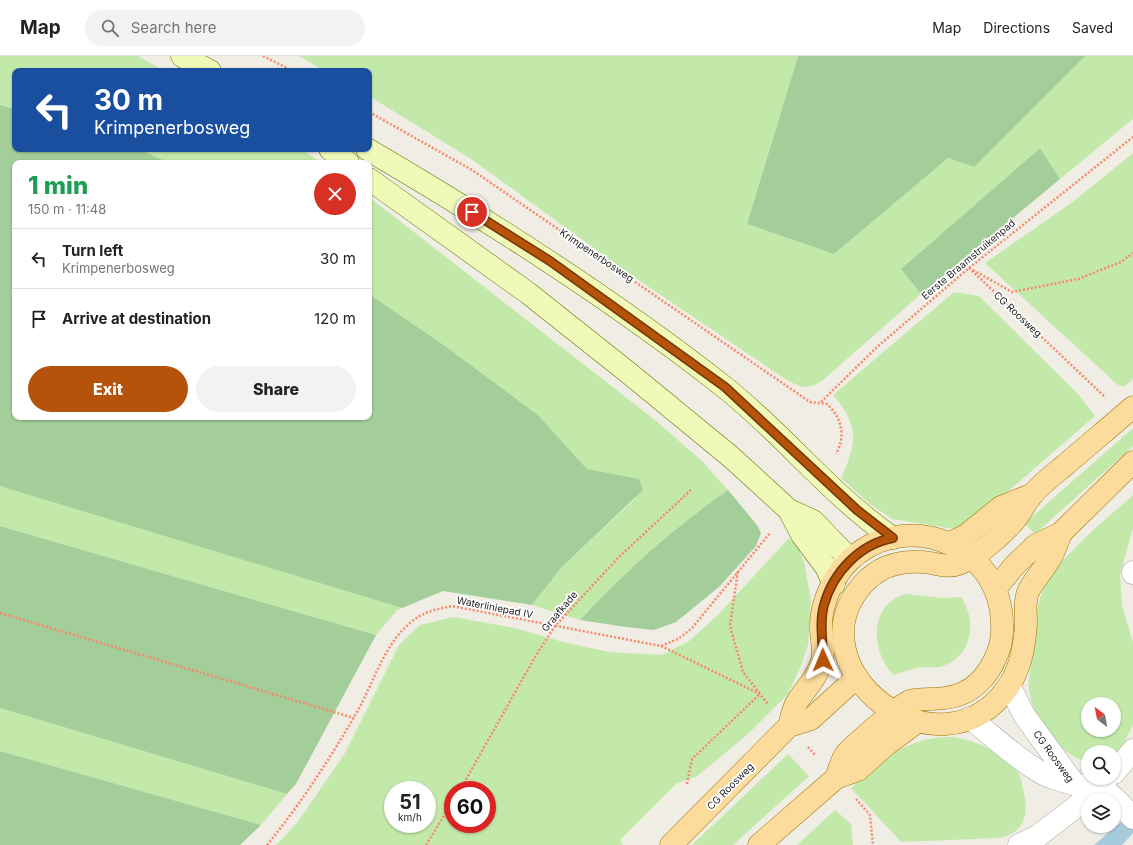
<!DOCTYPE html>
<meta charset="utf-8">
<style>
body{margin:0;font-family:Inter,sans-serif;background:#f2f2f2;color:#222;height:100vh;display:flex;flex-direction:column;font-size:15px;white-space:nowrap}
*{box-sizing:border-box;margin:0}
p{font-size:13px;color:#767676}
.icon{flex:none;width:22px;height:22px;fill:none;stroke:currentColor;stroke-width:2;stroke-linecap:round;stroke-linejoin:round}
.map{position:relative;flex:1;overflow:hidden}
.panel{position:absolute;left:12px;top:104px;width:360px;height:260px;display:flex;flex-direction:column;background:#fff;border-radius:8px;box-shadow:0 1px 3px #0004}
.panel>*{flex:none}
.hud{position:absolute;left:12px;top:12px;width:360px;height:84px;border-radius:8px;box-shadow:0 1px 3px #0004;background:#1a4fa0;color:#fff;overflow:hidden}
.needle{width:26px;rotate:328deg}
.buttons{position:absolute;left:1081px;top:641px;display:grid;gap:8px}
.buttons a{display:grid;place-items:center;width:40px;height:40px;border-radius:50%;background:#fff;box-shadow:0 1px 3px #0004;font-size:20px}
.speed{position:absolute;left:384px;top:725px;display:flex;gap:8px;font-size:20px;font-weight:700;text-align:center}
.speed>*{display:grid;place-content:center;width:52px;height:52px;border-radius:50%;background:#fff;box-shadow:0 1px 3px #0004;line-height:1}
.speed small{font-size:10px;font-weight:400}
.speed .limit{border:6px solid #d22;background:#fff;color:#111}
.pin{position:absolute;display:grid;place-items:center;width:34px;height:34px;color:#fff;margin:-17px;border:2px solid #fff;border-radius:50%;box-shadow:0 1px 4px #0007}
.me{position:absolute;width:44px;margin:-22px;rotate:359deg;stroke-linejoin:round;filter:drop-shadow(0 0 3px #0008)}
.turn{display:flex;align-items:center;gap:14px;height:84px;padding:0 16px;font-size:18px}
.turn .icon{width:52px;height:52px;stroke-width:2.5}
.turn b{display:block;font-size:28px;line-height:34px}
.round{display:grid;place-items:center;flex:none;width:42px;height:42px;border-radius:21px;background:#f2f2f2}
.headline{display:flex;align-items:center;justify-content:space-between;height:68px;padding:0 16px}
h1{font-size:24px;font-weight:800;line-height:30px;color:#1e9e55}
.primary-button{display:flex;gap:8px;margin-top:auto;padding:8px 16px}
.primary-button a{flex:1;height:46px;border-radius:24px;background:#b45309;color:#fff;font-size:16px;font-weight:800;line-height:46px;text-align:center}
.primary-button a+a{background:#f2f2f2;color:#222}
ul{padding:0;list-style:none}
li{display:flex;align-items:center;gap:12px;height:60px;padding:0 16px;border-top:1px solid #e0e0e0}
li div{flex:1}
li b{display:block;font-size:15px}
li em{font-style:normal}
header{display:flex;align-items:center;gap:24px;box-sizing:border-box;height:56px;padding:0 20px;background:#fff;border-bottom:1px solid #e0e0e0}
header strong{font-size:19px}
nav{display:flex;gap:22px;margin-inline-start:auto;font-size:14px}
.search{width:280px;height:36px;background:#f2f2f2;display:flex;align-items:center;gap:10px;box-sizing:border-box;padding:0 14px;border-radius:22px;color:#767676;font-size:15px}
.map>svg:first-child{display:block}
.grass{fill:#c3e9aa;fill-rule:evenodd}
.forest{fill:#a4ce99}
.water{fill:#a5cbdd}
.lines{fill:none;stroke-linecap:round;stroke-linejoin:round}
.street-casing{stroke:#a5a5a5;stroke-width:23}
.secondary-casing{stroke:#5e7605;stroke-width:23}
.primary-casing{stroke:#987500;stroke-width:23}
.path{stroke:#f9886b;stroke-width:2.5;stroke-dasharray:2 2;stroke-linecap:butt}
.street{stroke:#fff;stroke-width:22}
.secondary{stroke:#f0f9b8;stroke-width:22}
.primary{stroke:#fcdc9d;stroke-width:22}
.route-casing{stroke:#753606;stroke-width:10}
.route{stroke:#b45309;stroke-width:7}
.labels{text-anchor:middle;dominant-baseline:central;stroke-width:3.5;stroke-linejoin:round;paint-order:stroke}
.street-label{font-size:10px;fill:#1e1e1e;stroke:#fff}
</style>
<header>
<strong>Map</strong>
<div class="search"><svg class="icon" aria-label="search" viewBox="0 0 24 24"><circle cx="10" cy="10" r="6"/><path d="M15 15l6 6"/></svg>Search here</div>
<nav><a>Map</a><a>Directions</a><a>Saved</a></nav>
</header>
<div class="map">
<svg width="1133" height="789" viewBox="0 0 1133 789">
<rect width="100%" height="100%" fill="#efede4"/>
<!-- grass -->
<g class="grass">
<path d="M0 0H138L164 15H15V53L0 49Z"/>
<path d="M299 0H798L747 168 834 198 948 102 974 111 1085 0H1133V63L1060 123 1040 92 901 213 921 238 823 324C806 335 802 332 785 323L631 219 471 103 369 40V15H325Z"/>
<path d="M138 93H301L322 107H170Z"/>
<path d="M1133 97V323L1125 330 1118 329 985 207 1074 145Z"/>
<path d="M369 141 655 364 703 406 728 434C676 470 623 517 580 564L532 549 561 512 636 442 598 417 587 413 539 360 448 292 369 238Z"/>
<path d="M954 236 979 240 1078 338 1095 360 1005 438 965 469 955 473 892 463 870 448 841 422C857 387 860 370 833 339Z"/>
<path d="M1133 372V390L1035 478 1025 467Z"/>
<path d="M0 430 25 437 402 552 397 554 376 579 0 470Z"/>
<path d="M1133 439V472L1120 518 1122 550 1133 586V669L1127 680 1124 693 1114 699V696H1088V706C1060 700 1030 661 1029 632 1028 622 1031 611 1032 602 1035 571 1035 541 1053 514 1058 508 1065 502 1070 497 1090 476 1112 458 1133 439ZM1088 648H1114V674H1088Z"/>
<path d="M789 482 798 492 804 506 811 544 808 589 801 610 788 638 748 678 696 721 677 727 620 784 623 789H276L297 767 345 697 399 589 420 569 453 561 515 572 563 586 609 596 662 599 689 585 718 559ZM393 734H427V768H393ZM453 734H487V768H453Z"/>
<path d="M906 538 943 542 961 541C978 566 972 602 940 611 935 612 929 611 924 611 914 612 904 615 894 619 870 596 869 547 906 538Z"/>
<path d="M0 652 287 738 261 769 0 695Z"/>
<path d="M954 681C975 685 998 694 1014 710 1019 715 1021 723 1022 729 1029 754 1028 776 999 782L901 786 851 732C881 704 910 679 954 681Z"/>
<path d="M788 698 809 720 733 789H692Z"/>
<path d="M835 754 851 768 853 789H797Z"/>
</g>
<!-- forest -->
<g class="forest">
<path d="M798 0H1085L974 111 948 102 834 198 747 168Z"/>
<path d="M0 49 15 53V93H138L170 107H15V361H369V238L448 292 539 360 587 413 639 423 643 434 561 512 532 549 443 535 402 552 0 430Z"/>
<path d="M1040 92 1060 123 921 238 901 213Z"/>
<path d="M728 434 757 469 761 477 756 490 720 530 676 566 654 574 626 571 580 564C623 517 676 470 728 434Z"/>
<path d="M0 470 376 579 296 728 287 738 0 652Z"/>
<path d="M0 695 261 769 240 789H0Z"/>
</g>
<!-- water -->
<path class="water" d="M1133 756V777L1122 789H1094Z"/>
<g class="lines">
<!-- street casing -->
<g class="street-casing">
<g id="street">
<path d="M1133 516V517"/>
<path d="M1009 629 1024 659 1075 729"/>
<path d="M970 662C993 680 1014 701 1040 716 1061 729 1093 727 1112 740 1120 746 1126 755 1133 762"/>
<path d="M1114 717 1133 694"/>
<path d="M1019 789 1038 780 1099 733 1105 727"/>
</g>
</g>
<!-- secondary casing -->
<g class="secondary-casing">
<g id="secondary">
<path d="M182 0 210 15"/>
<path d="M330 93 348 107"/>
<path d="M367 93C490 165 611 242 723 330 783 377 830 439 893 482"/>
<path d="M369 123 528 237 630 318 731 401 789 454 813 465 842 495 848 506"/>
<path d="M789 454 802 479 826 511 834 528"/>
</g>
</g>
<!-- primary casing -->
<g class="primary-casing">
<g id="primary">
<path d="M1061 477C1057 487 1054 498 1048 506 1042 516 1033 525 1028 536 1024 546 1026 556 1026 567 1025 588 1021 612 1008 631 940 729 789 612 863 528 881 508 905 503 931 507 944 510 953 512 965 505 981 497 1002 479 1014 465 1021 457 1025 447 1032 439 1041 428 1053 419 1064 410 1087 390 1110 371 1133 351"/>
<path d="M950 487 965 480 1001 451 1031 439"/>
<path d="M996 532 1015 509 1036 489 1061 477 1133 406"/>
<path d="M789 670C791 663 793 652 797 646 806 632 817 622 822 605 825 595 821 583 821 573 820 550 832 522 848 506 900 454 990 483 1001 555 1003 569 1003 583 998 596 989 620 972 639 945 642 934 644 922 642 910 645 901 648 854 689 846 698 841 704 839 715 836 722"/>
<path d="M671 789 789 670 811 663 857 621"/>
<path d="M759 789 836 722 858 714 886 689 917 666"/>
</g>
</g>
<!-- path -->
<g class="path">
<path d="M263 0 293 15"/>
<path d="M369 56 472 114 810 346 827 348C842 362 846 380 836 398"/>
<path d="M969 212 1105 341"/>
<path d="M973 214 1012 236 1078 223 1121 206 1133 197"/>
<path d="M821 346 877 291 969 212 1133 81"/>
<path d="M0 557 354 662"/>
<path d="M661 590 760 638 768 648"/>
<path d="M808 691 815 699"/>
<path d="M687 728 692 703 760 638 743 616 730 570 738 514"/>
<path d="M460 734 535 601 555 570 619 501 692 433"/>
<path d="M856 743 870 759 873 789"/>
<path d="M267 789C299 750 327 707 353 663 373 631 381 592 410 567 422 556 437 553 452 550L661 590 678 583 692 572 770 477"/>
<path d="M426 789 453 745"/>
</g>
<!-- street -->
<use href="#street" class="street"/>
<!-- secondary -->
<use href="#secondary" class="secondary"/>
<!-- primary -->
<use href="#primary" class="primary"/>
</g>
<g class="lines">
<!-- route casing -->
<g class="route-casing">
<path id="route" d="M472 156 550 205 725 331 857 454 893 482C860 488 833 516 824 549 819 566 823 586 823 604"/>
</g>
<!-- route -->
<use href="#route" class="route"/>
</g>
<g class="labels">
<!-- street labels -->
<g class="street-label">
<text transform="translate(597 199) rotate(34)">Krimpenerbosweg</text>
<text transform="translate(968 203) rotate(-40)">Eerste Braamstruikenpad</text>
<text transform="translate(1018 258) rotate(43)">CG Roosweg</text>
<text transform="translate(495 551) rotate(11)">Waterliniepad IV</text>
<text transform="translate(559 555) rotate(-50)">Graafkade</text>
<text transform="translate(1054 700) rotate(54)">CG Roosweg</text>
<text transform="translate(730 730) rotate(-45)">CG Roosweg</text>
</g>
</g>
</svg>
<div class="buttons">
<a><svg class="needle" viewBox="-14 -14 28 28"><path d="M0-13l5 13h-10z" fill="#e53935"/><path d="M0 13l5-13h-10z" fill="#767676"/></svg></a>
<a><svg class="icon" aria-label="search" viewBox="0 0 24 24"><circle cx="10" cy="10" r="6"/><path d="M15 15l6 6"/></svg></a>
<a><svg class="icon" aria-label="layers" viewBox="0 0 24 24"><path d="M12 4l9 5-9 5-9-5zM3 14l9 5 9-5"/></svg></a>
</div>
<div class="speed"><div>51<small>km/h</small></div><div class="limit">60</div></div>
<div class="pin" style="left:472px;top:156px;background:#d93025"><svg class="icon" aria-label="arrive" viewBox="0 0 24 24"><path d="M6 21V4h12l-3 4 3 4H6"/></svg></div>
<svg class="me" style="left:823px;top:604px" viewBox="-20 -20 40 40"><path d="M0-17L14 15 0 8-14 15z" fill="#b45309" stroke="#fff" stroke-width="4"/></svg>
<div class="hud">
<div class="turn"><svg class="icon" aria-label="left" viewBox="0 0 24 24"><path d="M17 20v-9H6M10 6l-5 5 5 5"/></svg><div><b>30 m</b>Krimpenerbosweg</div></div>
</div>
<section class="panel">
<div class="headline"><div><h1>1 min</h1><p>150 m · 11:48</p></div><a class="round" style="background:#d93025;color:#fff"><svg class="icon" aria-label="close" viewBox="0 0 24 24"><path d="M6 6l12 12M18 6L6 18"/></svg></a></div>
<ul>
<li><svg class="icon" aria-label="left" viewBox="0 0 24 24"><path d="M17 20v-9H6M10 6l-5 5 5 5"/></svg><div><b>Turn left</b><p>Krimpenerbosweg</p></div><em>30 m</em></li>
<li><svg class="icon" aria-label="arrive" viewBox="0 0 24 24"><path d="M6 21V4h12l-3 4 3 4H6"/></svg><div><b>Arrive at destination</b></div><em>120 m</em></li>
</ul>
<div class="primary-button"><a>Exit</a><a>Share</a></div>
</section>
</div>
